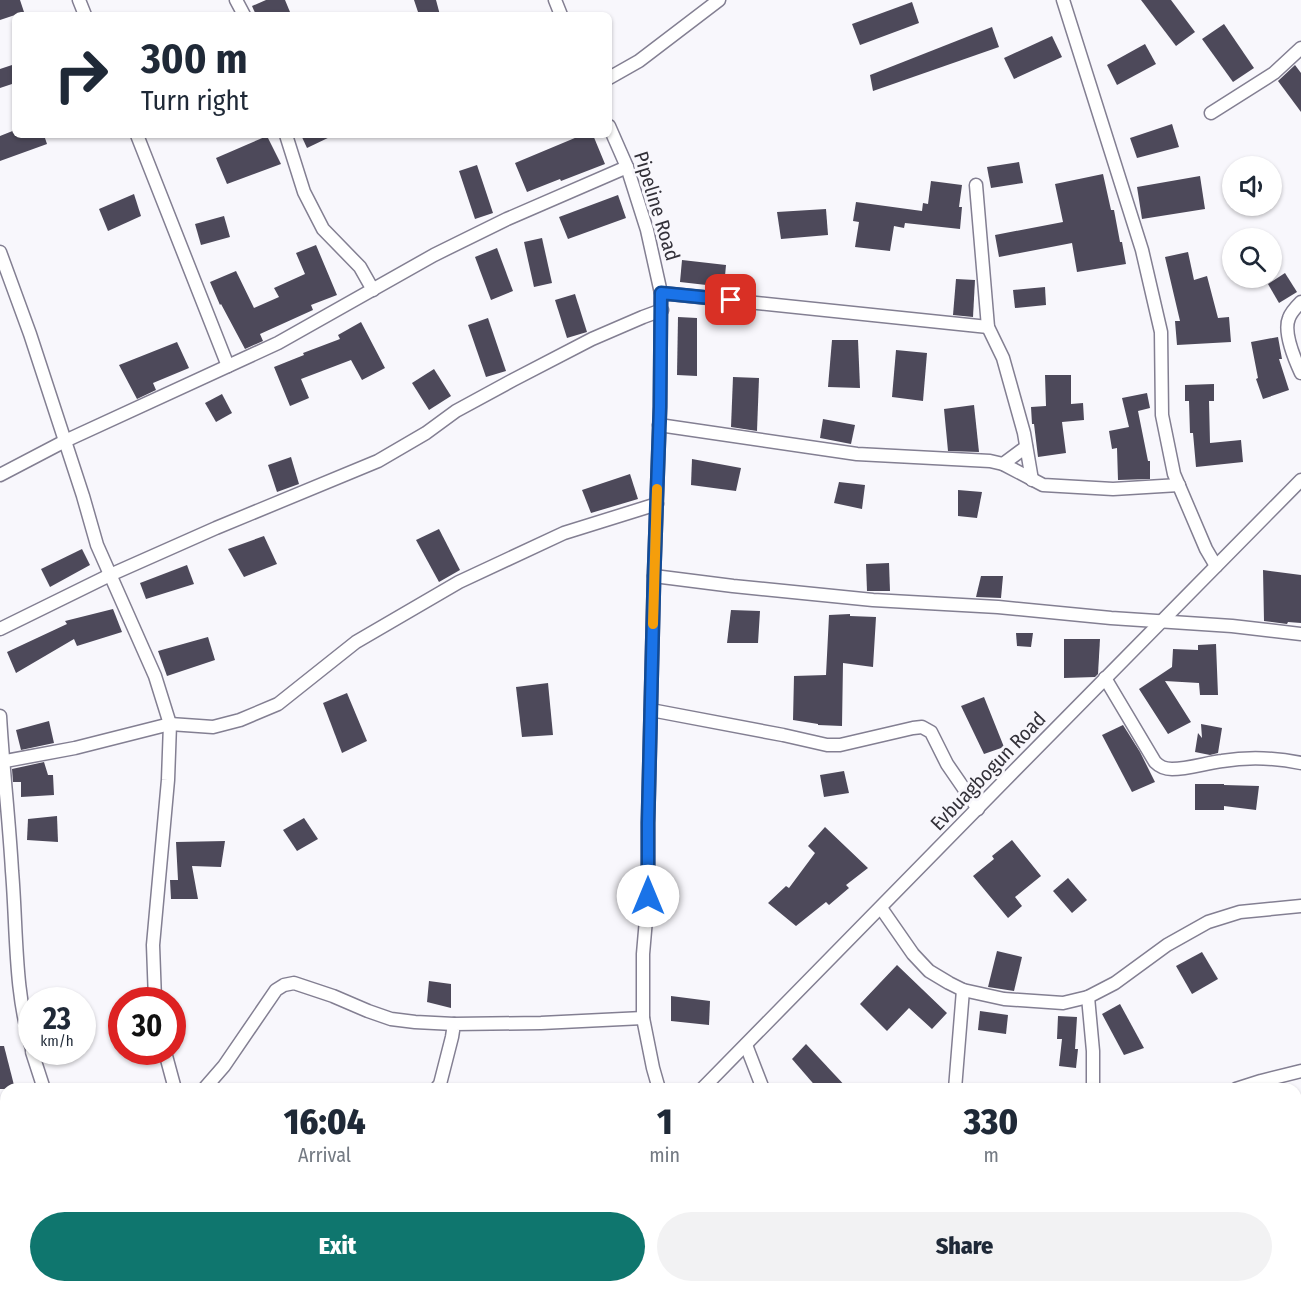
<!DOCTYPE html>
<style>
body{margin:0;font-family:"Fira Sans Condensed",sans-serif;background:#f2f2f3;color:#1f2937;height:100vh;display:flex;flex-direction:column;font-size:22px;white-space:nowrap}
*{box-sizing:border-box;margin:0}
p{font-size:20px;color:#747a83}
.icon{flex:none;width:33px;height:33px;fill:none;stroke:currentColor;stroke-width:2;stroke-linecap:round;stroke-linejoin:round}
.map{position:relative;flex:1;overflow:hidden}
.sheet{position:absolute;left:0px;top:1083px;width:1302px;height:210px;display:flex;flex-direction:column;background:#fff;border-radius:18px 18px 0 0;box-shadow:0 2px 4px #0004}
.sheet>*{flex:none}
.guide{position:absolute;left:12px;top:12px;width:600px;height:126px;border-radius:9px;box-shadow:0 2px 4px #0004;background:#fff;color:#1f2937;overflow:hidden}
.controls{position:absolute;left:1222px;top:156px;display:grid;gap:12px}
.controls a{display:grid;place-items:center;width:60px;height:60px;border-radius:50%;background:#fff;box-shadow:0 2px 4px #0004;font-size:30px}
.speed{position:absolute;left:18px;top:987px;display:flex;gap:12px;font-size:30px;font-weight:700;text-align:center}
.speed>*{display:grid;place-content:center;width:78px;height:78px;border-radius:50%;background:#fff;box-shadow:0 2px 4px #0004;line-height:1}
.speed small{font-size:15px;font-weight:400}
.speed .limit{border:9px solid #d22;background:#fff;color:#111}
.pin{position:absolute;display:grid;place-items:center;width:51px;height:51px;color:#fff;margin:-26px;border-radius:12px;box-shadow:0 3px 9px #0006}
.me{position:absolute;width:66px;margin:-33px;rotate:0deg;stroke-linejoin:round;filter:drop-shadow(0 0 4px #0008)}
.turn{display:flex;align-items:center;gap:21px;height:126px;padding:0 30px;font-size:27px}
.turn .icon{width:78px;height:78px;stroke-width:2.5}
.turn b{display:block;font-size:42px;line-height:51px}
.eta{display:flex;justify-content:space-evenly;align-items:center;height:102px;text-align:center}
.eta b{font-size:36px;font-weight:800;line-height:42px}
.button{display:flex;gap:12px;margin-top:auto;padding:12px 30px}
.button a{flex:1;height:69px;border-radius:36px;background:#0f766e;color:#fff;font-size:24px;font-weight:800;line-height:69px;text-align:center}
.button a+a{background:#f2f2f3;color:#1f2937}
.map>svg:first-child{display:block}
.building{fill:#4d495a}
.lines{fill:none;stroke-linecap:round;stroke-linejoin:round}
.street-casing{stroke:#837f92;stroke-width:15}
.street{stroke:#fff;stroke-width:12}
.route-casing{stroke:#114b97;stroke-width:15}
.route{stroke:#1a73e8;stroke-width:10}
.slow{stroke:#f59e0b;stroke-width:10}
.labels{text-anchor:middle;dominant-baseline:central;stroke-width:6;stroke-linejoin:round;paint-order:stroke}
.street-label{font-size:20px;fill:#333139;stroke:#f8f7fc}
</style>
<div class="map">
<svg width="1301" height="1293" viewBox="0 0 1301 1293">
<rect width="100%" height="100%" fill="#f8f7fc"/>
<!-- building -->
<g class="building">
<path d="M0 0H20L24 12 0 20Z"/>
<path d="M266 0H285L290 12 282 15H256L252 6Z"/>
<path d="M414 0H436L440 15H419Z"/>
<path d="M1141 0H1171L1195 32 1176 46Z"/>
<path d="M912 2 919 23 860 45 852 24Z"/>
<path d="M1224 24 1254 68 1233 82 1202 39Z"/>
<path d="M992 27 999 47 873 91 870 75Z"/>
<path d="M1052 36 1062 57 1014 79 1004 58Z"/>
<path d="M1145 44 1156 64 1117 85 1107 65Z"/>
<path d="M15 64V83L0 88V69Z"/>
<path d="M1295 65 1301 73V112L1278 81Z"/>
<path d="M1172 124 1179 147 1137 158 1130 138Z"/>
<path d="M15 130V135H44L47 144 0 161V136Z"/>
<path d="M301 135H334L307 148Z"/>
<path d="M582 135H593L605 164 561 181 560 179 527 192 515 163Z"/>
<path d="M267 136 281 164 227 184 216 158Z"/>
<path d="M1019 162 1023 183 991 188 987 167Z"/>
<path d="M477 165 493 213 475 219 459 171Z"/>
<path d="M1103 174 1111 210H1114L1120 242H1122L1126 264 1077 272 1072 243 999 257 995 235 1063 222 1055 184Z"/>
<path d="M1200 176 1205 209 1142 219 1137 187Z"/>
<path d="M931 181 962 185 959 207H962L960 229 905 223 904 228 894 226 890 251 855 247 859 222 853 221 856 202 922 211 923 203 928 204Z"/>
<path d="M134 194 141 216 108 231 99 209Z"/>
<path d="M618 195 626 218 568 239 559 217Z"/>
<path d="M826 209 828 235 781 239 777 212Z"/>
<path d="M224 216 230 237 201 245 195 224Z"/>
<path d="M542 238 552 283 534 287 524 242Z"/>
<path d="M316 245 337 295 311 305 313 310 260 334 263 341 245 349 221 304 220 305 210 282 236 271 254 308 279 297 274 288 305 274 296 253Z"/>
<path d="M497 248 513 291 491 300 475 257Z"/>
<path d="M1188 252 1194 280 1207 276 1218 318 1229 317 1231 342 1177 345 1175 321H1180L1165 257Z"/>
<path d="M682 260 726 265 724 287 680 282Z"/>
<path d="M1285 273 1297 292 1279 303 1268 284Z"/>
<path d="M956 279 975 280 973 317 953 315Z"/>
<path d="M1045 287 1046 305 1015 308 1013 290Z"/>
<path d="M575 294 587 332 567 338 555 300Z"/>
<path d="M678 317 697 318V376L677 375Z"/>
<path d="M488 318 506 371 486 377 468 325Z"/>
<path d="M361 322 385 368 362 380 351 360 301 379 309 398 290 406 274 367 304 355 303 353 340 339 338 335Z"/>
<path d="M1278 337 1282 359H1279L1289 390 1263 399 1256 379 1258 378 1251 342Z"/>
<path d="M832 340H858L860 388 828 387Z"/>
<path d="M177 342 189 368 153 383 156 390 137 399 119 365Z"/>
<path d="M896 350 927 353 923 401 892 397Z"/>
<path d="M434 369 451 396 429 410 412 383Z"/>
<path d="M1045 375H1071V404L1083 403 1084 420 1062 422 1066 453 1038 457 1034 424H1032L1031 407 1046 406Z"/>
<path d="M733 377 759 378 757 431 731 427Z"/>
<path d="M1214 384V401H1209L1210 443 1241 440 1243 462 1196 467 1193 433H1190L1189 401H1185V385Z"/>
<path d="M1147 393 1150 408 1138 411 1148 461H1150V479L1118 480 1117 448 1112 449 1109 431 1129 427 1122 398Z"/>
<path d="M222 394 232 413 216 422 205 403Z"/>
<path d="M974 405 979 452 948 451 944 409Z"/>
<path d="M823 419 855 425 851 444 820 438Z"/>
<path d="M291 457 299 484 277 492 268 465Z"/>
<path d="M692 459 741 468 736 491 691 485Z"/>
<path d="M630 474 638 499 591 513 582 490Z"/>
<path d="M839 482 865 485 862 509 834 503Z"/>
<path d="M958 490 982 492 977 518 958 516Z"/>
<path d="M439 529 460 570 439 582 416 540Z"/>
<path d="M264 536 277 564 244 577 228 549Z"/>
<path d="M82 549 90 565 50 587 41 569Z"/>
<path d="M889 563 890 591H867L866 564Z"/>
<path d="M187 565 194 584 146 599 140 583Z"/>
<path d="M1263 570 1301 575V623L1288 622 1287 624 1264 621Z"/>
<path d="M981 576H1003L1001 598 976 597Z"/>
<path d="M113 609 122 632 77 646 74 639 16 673 7 652 67 624 65 621Z"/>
<path d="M731 610 760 611 758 643H727Z"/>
<path d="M850 614V616L876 617 873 667 843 663 842 726 818 725V724L793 720 794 676 826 675 829 615Z"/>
<path d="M1016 633H1033L1031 647 1017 646Z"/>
<path d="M208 637 215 660 167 676 158 651Z"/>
<path d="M1064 639H1100L1098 674 1095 677 1064 678Z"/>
<path d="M1216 644 1218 695H1200L1199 683 1165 681 1191 722 1168 734 1139 689 1172 667 1173 649 1198 650V645Z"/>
<path d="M548 683 553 735 522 737 516 687Z"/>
<path d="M347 693 367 741 342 753 323 703Z"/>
<path d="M984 697 1004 747 984 754 961 706Z"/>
<path d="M49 721 54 743 21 750 16 730Z"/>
<path d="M1201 724 1222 728 1218 753 1210 755 1195 752 1198 733 1202 738Z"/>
<path d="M1123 725 1140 752 1155 782 1132 792 1102 735Z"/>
<path d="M44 762 48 775H53L54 795 21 797V782H13L12 769Z"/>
<path d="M844 771 849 793 824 797 820 775Z"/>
<path d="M1195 784H1224V785L1259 786 1256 810 1224 806V810H1195Z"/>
<path d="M57 816 58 842 27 840 28 819Z"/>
<path d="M304 818 318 839 297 851 283 830Z"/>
<path d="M825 827 868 868 846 885 849 888 829 905 826 902 796 926 768 903 786 886 789 888 815 853 808 846Z"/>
<path d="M1012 840 1041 876 1015 897 1022 906 1008 918 973 876 994 859 992 856Z"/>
<path d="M225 841 221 867 192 866 198 899H171L170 880H178L176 842Z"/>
<path d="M1068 878 1087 900 1072 913 1053 891Z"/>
<path d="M997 951 1022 957 1014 991 988 987Z"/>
<path d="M1202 952 1218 979 1192 994 1176 966Z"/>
<path d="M897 965 947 1013 932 1029 909 1008 887 1031 860 1004Z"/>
<path d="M429 981 451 984V1008L427 1002Z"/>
<path d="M671 996 710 1001 709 1025 671 1021Z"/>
<path d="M1120 1004 1144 1048 1124 1055 1102 1014Z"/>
<path d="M980 1011 1008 1015 1006 1034 978 1030Z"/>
<path d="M1058 1016 1077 1017 1075 1049H1078L1076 1068 1059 1066 1062 1039H1057Z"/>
<path d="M806 1044 848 1089H818L792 1059Z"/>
<path d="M0 1046H4L15 1089H0Z"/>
</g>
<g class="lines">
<!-- street casing -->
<g class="street-casing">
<g id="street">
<path d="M79 0 85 15"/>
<path d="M236 0 244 15"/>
<path d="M555 0 561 15"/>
<path d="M1063 0 1142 250 1161 332 1162 415 1174 474 1206 549 1216 566"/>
<path d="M609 78 639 61 719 0"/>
<path d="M1211 113 1274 73 1301 48"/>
<path d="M609 126 627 167 647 230 661 293 660 407 654 576 648 823V896L643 954V1018L653 1068 659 1089"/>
<path d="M137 135 228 366"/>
<path d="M286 135 304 192 323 229 360 267 373 290"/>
<path d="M976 185 988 327 1003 358 1024 433 1032 480"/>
<path d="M0 252 30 334 83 496 97 545 155 676 170 724 168 780 153 945 155 1000"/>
<path d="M661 293 988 327"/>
<path d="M1301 302C1297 306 1291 312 1289 318 1283 332 1295 360 1301 373"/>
<path d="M659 425 857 454 990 461 1003 464 1043 485 1113 489 1179 485"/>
<path d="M1003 464 1026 447"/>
<path d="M0 475 65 441 278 343 434 255 507 219 627 167"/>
<path d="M654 576 733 586 873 600 998 607 1111 618 1232 626 1301 634"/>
<path d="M0 629 110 575 216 528 378 461 426 433 456 411 513 380 592 339 643 317 662 310"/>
<path d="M1105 678 1155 762C1160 767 1164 769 1172 769 1188 769 1206 763 1222 761 1247 757 1276 758 1301 763"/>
<path d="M651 710 783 735 827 745H840L913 728 922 727 931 732 947 764 978 809"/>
<path d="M0 716C3 768 9 819 12 871 17 930 14 992 32 1049"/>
<path d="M0 762 75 748 170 724 213 727 240 720 278 704 356 642 459 582 564 533 657 504"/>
<path d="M881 908 913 954 929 971 949 983 963 990 1004 999 1063 1003 1088 997 1115 983 1167 945 1208 922 1240 912 1301 906"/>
<path d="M1088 997 1093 1051V1089"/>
<path d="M746 1045 763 1089"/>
<path d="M32 1052 44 1089"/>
<path d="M165 1052 175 1089"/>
<path d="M204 1089 224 1066 276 990 284 985 294 983 333 996 368 1011 391 1019 415 1022 454 1024"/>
<path d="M436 1089 440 1084 452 1037 454 1024 541 1023 643 1018"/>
<path d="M702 1089C902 886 1100 682 1301 480"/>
<path d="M955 1089 963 990"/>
<path d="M1236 1089 1261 1081 1301 1071"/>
<path d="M1296 1228 1301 1227"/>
<path d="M327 1287 336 1293"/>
<path d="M674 1287 675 1293"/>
<path d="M816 1287 817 1293"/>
<path d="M950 1287 951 1293"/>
<path d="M75 1293 77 1287"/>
<path d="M509 1293 515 1287"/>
<path d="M1053 1293 1054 1287"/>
</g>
</g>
<!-- street -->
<use href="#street" class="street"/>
</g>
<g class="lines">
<!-- route casing -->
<g class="route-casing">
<path id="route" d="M648 896V823L654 576 660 407 661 293 731 300"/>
</g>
<!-- route -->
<use href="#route" class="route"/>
<!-- slow -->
<path class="slow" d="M653 624 657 489"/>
</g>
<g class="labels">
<!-- street labels -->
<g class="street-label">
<text transform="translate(657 206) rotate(73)">Pipeline Road</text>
<text transform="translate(988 771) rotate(-46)">Evbuagbogun Road</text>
</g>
</g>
</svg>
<div class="controls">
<a><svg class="icon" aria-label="sound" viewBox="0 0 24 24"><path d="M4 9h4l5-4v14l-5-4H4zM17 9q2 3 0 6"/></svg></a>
<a><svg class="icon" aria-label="search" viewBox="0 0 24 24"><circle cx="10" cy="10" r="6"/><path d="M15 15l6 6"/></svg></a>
</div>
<div class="speed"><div>23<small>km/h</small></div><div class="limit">30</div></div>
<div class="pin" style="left:731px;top:300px;background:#d93025"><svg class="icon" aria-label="arrive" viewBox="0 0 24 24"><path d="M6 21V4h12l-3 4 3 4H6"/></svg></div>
<svg class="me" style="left:648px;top:896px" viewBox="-20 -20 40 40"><circle r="19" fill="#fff"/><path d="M0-13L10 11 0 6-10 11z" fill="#1a73e8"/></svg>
<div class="guide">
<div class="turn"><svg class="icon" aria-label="right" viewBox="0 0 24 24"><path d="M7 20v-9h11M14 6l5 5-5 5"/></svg><div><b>300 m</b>Turn right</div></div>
</div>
<section class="sheet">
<div class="eta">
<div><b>16:04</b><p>Arrival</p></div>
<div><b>1</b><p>min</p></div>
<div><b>330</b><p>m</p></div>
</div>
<div class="button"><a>Exit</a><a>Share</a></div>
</section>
</div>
